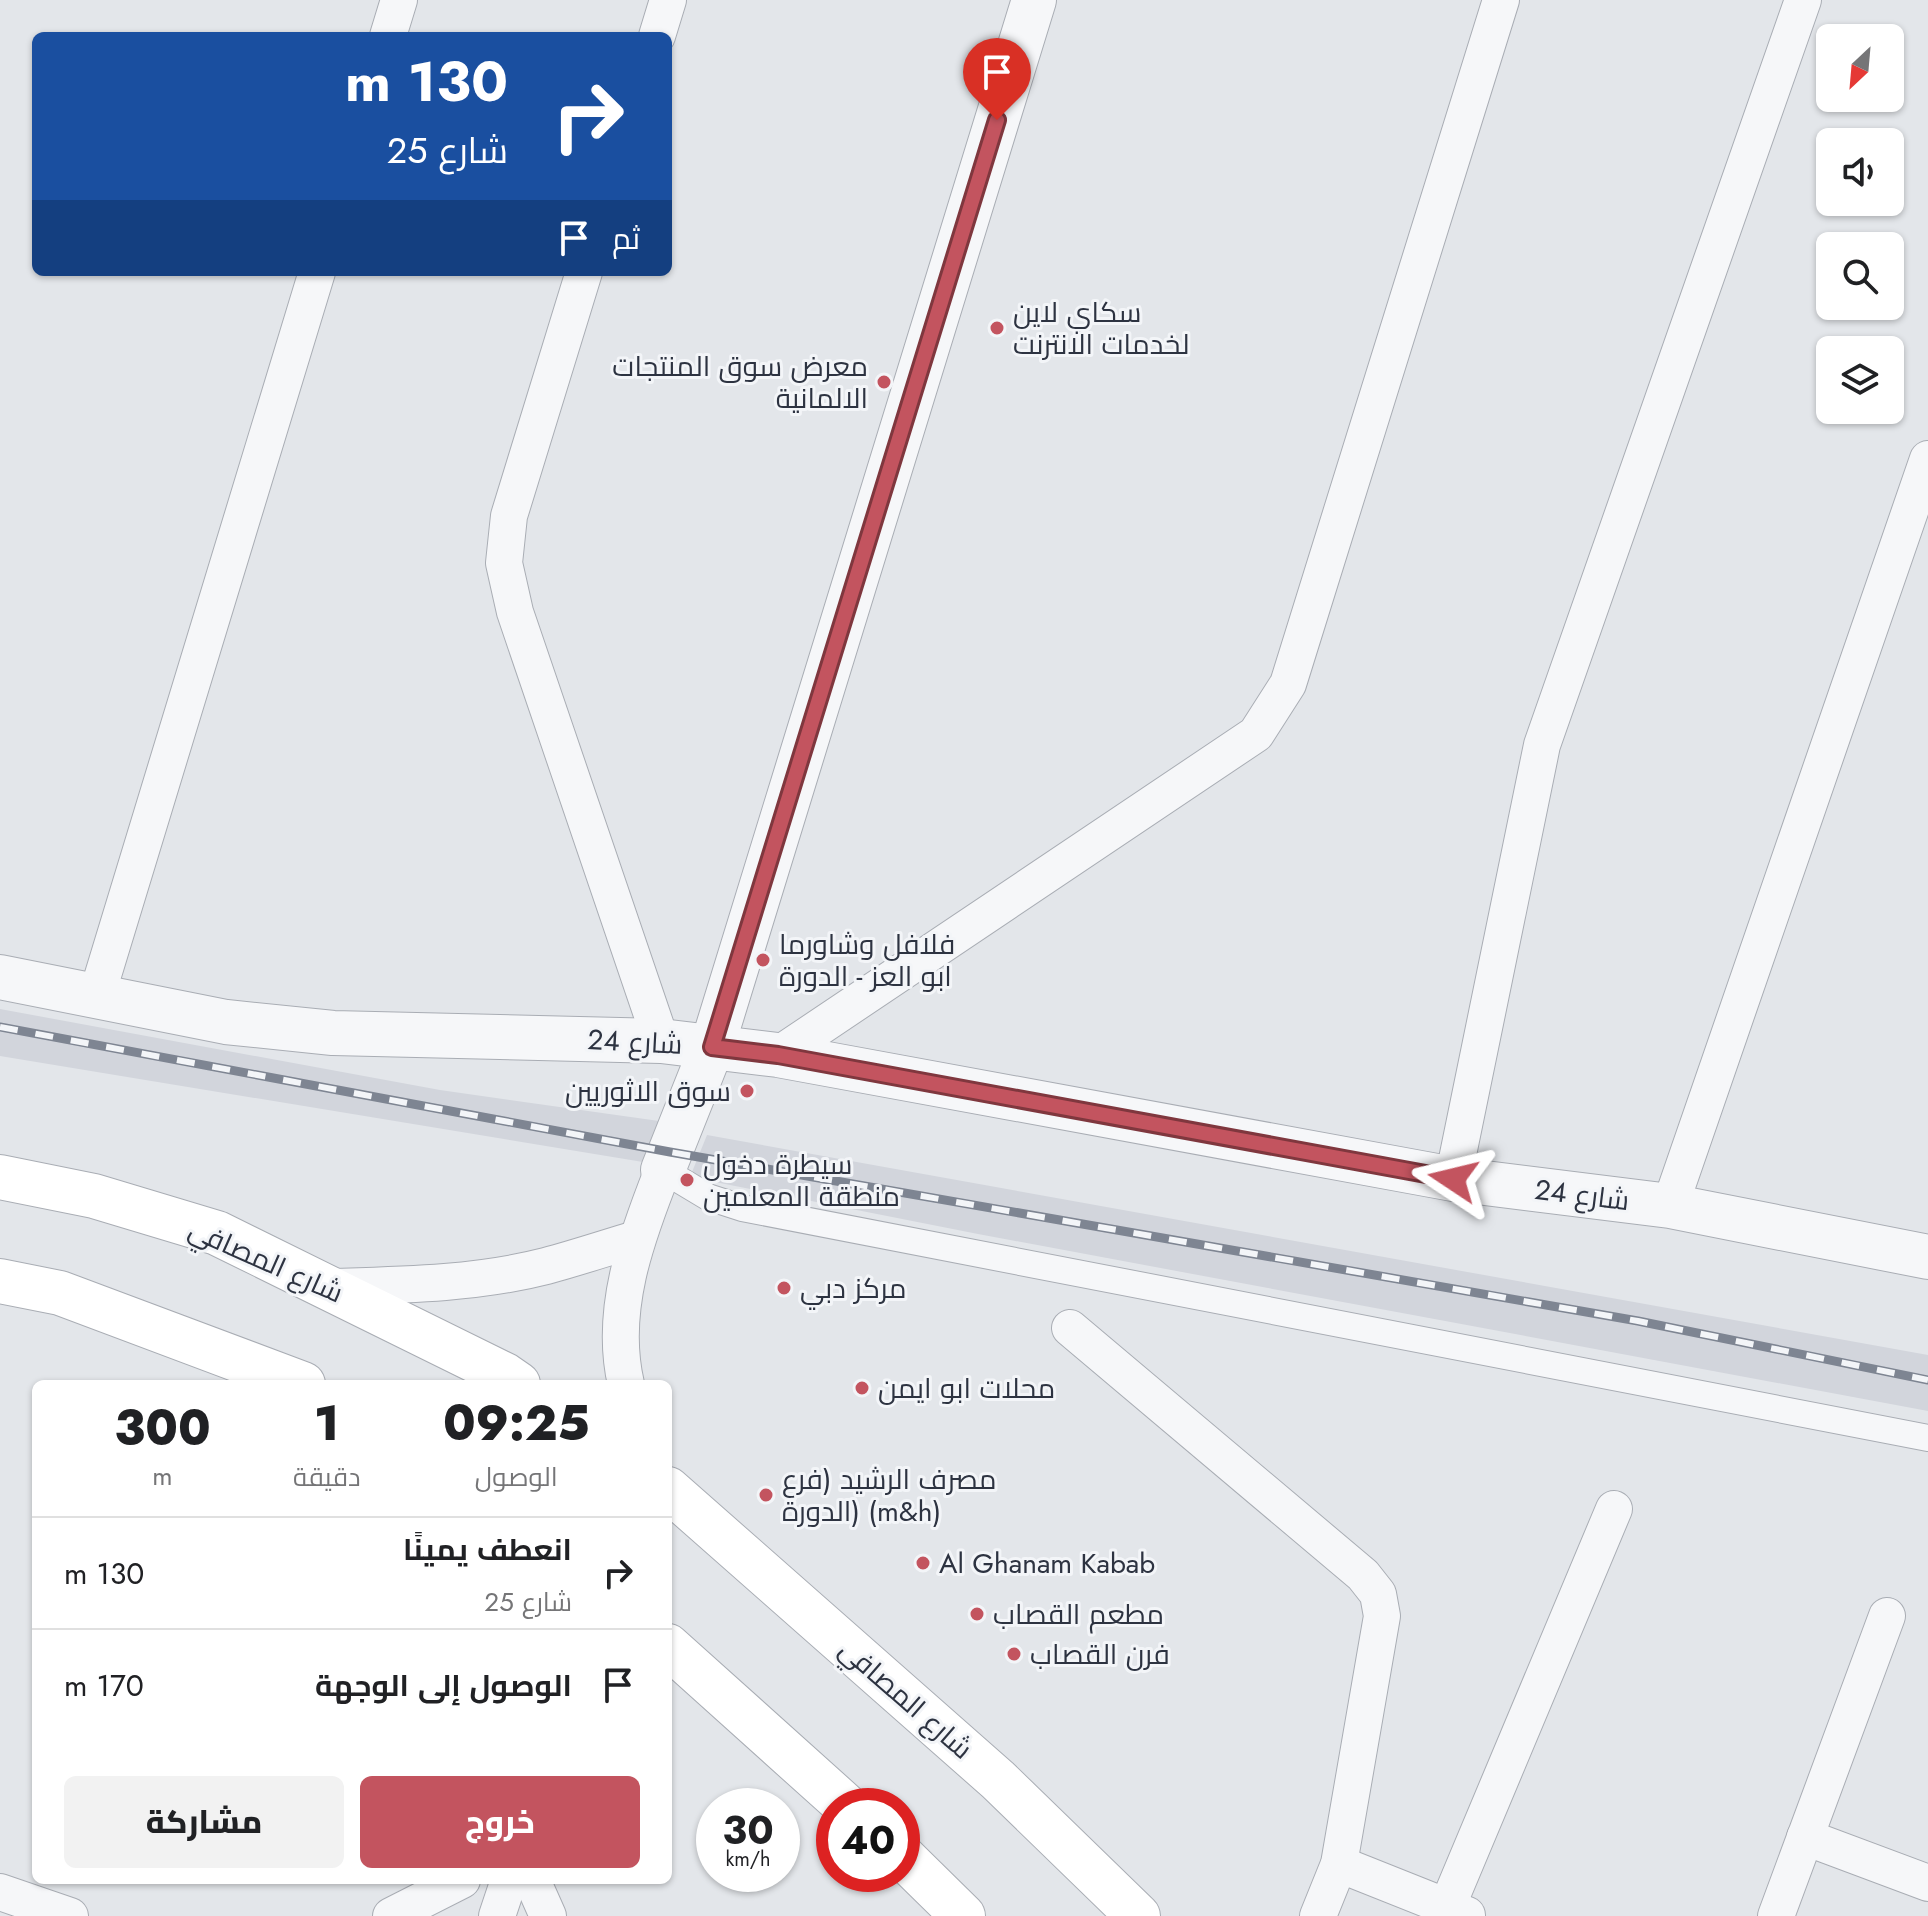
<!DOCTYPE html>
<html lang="ar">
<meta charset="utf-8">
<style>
body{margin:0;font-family:Jost,Cairo,sans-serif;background:#f2f2f2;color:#202124;direction:rtl;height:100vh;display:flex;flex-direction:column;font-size:30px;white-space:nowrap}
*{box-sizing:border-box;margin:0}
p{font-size:26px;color:#757577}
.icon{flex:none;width:44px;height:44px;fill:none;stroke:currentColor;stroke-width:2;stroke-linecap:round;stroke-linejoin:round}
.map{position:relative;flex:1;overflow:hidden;direction:ltr}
.panel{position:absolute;left:32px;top:1380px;width:640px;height:504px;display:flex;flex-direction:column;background:#fff;border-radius:12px;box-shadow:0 2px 6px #0004;direction:rtl}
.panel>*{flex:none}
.guide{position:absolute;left:32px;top:32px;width:640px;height:244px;border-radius:12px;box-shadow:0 2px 6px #0004;direction:rtl;background:#1a4fa0;color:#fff;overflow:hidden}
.needle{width:52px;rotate:206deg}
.tools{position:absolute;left:1816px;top:24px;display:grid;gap:16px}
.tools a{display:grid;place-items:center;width:88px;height:88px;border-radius:12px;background:#fff;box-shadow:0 2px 6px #0004;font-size:40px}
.speed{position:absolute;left:696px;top:1788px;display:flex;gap:16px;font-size:40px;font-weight:700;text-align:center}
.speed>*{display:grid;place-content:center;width:104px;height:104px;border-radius:50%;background:#fff;box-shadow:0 2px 6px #0004;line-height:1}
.speed small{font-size:20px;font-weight:400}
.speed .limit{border:12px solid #d22;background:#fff;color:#111}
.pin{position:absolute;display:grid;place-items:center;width:68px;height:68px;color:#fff;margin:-82px -34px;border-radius:50% 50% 50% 0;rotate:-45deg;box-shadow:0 0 8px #0007}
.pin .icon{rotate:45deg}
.me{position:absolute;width:88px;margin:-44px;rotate:280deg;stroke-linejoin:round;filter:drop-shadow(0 0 6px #0008)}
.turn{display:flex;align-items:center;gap:28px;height:168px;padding:0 32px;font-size:36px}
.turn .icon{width:104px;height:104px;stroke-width:2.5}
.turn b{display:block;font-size:56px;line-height:68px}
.then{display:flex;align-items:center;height:76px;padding:0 32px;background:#0003;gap:16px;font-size:30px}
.eta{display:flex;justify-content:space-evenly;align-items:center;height:136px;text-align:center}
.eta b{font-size:48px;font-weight:800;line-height:56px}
.cta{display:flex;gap:16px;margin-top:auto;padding:16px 32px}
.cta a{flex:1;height:92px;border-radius:12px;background:#c3545f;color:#fff;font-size:32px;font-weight:800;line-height:92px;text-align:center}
.cta a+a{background:#f2f2f2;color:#202124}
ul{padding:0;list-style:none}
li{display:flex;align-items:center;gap:24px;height:112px;padding:0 32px;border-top:2px solid #e0e0e0}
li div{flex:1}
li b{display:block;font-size:30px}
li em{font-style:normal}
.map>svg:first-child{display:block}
.built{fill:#d2d5dc}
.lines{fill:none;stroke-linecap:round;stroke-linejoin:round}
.pedestrian-casing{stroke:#a9adb4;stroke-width:28}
.minor-casing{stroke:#a9adb4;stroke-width:38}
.tertiary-casing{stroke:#a9adb4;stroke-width:46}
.secondary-casing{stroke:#a9adb4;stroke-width:46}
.pedestrian{stroke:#f6f7f9;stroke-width:26}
.minor{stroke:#f6f7f9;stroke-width:36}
.tertiary{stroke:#f6f7f9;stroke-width:44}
.secondary{stroke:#fff;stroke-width:44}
.rail-casing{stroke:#7e8592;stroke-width:9}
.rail{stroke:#f3f5f8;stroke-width:6;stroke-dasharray:18;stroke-linecap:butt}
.route-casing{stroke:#7f373e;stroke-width:20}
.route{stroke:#c3545f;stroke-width:14}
.poi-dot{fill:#c3545f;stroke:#f3f5f8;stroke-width:3}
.labels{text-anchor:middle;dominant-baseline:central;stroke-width:6;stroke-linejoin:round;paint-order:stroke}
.poi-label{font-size:28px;fill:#2d3341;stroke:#f3f5f8;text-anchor:start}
.street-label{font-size:28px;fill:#2d3341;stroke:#f3f5f8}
</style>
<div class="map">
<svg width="1928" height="1916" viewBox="0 0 1928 1916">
<rect width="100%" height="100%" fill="#e3e6ea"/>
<!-- built -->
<g class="built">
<path d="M0 1009 440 1090 659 1121 643 1162 0 1056Z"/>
<path d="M707 1135 1928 1355V1411L978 1234 690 1177Z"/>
</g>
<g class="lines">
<!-- pedestrian casing -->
<g class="pedestrian-casing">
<path id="pedestrian" d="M663 1170 708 1197 742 1208 1928 1438"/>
</g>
<!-- minor casing -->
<g class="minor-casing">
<g id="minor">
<path d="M388 36 399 0"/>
<path d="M657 36 668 0"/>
<path d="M584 272 509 516 504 563 515 612 661 1041"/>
<path d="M96 998 317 272"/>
<path d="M778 1055 1256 734 1288 684 1501 0"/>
<path d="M1453 1179 1542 745 1803 0"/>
<path d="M1670 1206 1928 459"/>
<path d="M330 1287C402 1285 476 1284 546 1266 576 1258 606 1248 636 1239"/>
<path d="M1070 1328 1363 1575 1378 1594 1382 1616 1339 1864 1318 1916"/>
<path d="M626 1384C609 1311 636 1238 663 1170"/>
<path d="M1805 1837 1928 1883"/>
<path d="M1339 1864 1467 1915"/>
<path d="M532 1880 548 1916"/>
<path d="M0 1892 70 1916"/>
<path d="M1447 1907 1614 1509"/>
<path d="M391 1916 462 1880"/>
<path d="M497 1916 509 1880"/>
<path d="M1776 1916 1887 1616"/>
</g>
</g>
<!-- tertiary casing -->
<g class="tertiary-casing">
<g id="tertiary">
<path d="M0 977 226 1022 333 1033 661 1041 778 1055 1453 1179 1670 1206 1928 1257"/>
<path d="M663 1170 712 1047 1034 0"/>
</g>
</g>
<!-- secondary casing -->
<g class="secondary-casing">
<g id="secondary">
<path d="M0 1177 94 1196 217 1233 505 1375 518 1384"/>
<path d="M0 1281 60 1293 303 1384"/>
<path d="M668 1489 998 1780 1138 1916"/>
<path d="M668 1646 846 1806"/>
<path d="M902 1856 963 1916"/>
</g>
</g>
<!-- pedestrian -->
<use href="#pedestrian" class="pedestrian"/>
<!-- minor -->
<use href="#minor" class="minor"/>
<!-- tertiary -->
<use href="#tertiary" class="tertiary"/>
<!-- secondary -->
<use href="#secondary" class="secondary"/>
<!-- rail casing -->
<g class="rail-casing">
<path id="rail" d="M0 1027 670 1152 1638 1321 1928 1380"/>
</g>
<!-- rail -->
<use href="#rail" class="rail"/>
</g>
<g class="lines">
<!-- route casing -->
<g class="route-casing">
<path id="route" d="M997 120 712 1047 778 1055 1453 1179"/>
</g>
<!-- route -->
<use href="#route" class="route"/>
</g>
<!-- markers -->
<g class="poi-dot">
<circle cx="997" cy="328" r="8"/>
<circle cx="884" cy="382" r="8"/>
<circle cx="763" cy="960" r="8"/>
<circle cx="747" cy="1091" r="8"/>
<circle cx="687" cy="1180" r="8"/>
<circle cx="784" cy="1288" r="8"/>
<circle cx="862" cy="1388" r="8"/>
<circle cx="766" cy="1495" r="8"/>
<circle cx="923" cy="1563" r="8"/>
<circle cx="977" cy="1614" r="8"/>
<circle cx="1014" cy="1654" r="8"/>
</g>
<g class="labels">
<!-- poi labels -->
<g class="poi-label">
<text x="1013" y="312">سكاي لاين<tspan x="1013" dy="32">لخدمات الانترنت</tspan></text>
<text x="868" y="366" text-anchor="end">معرض سوق المنتجات<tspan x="868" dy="32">الالمانية</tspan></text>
<text x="779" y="944">فلافل وشاورما<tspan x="779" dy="32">ابو العز - الدورة</tspan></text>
<text x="731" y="1091" text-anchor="end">سوق الاثوريين</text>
<text x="703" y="1164">سيطرة دخول<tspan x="703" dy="32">منطقة المعلمين</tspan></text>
<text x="800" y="1288">مركز دبي</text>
<text x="878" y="1388">محلات ابو ايمن</text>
<text x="782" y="1479">مصرف الرشيد (فرع<tspan x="782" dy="32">الدورة) (m&amp;h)</tspan></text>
<text x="939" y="1563">Al Ghanam Kabab</text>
<text x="993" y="1614">مطعم القصاب</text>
<text x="1030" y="1654">فرن القصاب</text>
</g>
<!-- street labels -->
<g class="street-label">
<text transform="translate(635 1042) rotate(3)">شارع 24</text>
<text transform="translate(1582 1195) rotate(7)">شارع 24</text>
<text transform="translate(266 1261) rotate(24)">شارع المصافي</text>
<text transform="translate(906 1699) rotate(41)">شارع المصافي</text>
</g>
</g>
</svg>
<div class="tools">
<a><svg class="needle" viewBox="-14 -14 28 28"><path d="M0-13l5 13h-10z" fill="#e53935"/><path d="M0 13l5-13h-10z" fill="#757577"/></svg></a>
<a><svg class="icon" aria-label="sound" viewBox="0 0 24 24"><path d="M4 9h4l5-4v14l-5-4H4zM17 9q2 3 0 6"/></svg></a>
<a><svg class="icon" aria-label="search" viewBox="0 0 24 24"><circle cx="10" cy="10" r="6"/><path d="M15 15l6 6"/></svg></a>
<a><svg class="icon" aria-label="layers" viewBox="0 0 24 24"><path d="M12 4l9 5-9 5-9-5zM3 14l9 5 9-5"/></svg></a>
</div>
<div class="speed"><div>30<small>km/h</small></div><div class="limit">40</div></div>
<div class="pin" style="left:997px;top:120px;background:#d93025"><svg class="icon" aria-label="arrive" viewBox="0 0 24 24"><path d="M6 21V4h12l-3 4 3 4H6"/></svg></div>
<svg class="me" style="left:1453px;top:1179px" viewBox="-20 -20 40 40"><path d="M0-17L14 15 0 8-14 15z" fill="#c3545f" stroke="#fff" stroke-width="4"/></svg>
<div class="guide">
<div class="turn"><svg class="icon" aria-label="right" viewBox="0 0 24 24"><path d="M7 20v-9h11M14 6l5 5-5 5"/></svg><div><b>130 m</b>شارع 25</div></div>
<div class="then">ثم<svg class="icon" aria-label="arrive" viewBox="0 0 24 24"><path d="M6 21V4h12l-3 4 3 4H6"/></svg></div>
</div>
<section class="panel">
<div class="eta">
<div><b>09:25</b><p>الوصول</p></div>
<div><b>1</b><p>دقيقة</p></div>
<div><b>300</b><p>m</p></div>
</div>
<ul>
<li><svg class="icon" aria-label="right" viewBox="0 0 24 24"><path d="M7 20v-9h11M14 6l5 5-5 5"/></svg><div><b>انعطف يمينًا</b><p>شارع 25</p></div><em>130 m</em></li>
<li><svg class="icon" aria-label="arrive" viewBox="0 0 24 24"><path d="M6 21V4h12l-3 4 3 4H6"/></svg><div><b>الوصول إلى الوجهة</b></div><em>170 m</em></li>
</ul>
<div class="cta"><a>خروج</a><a>مشاركة</a></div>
</section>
</div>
